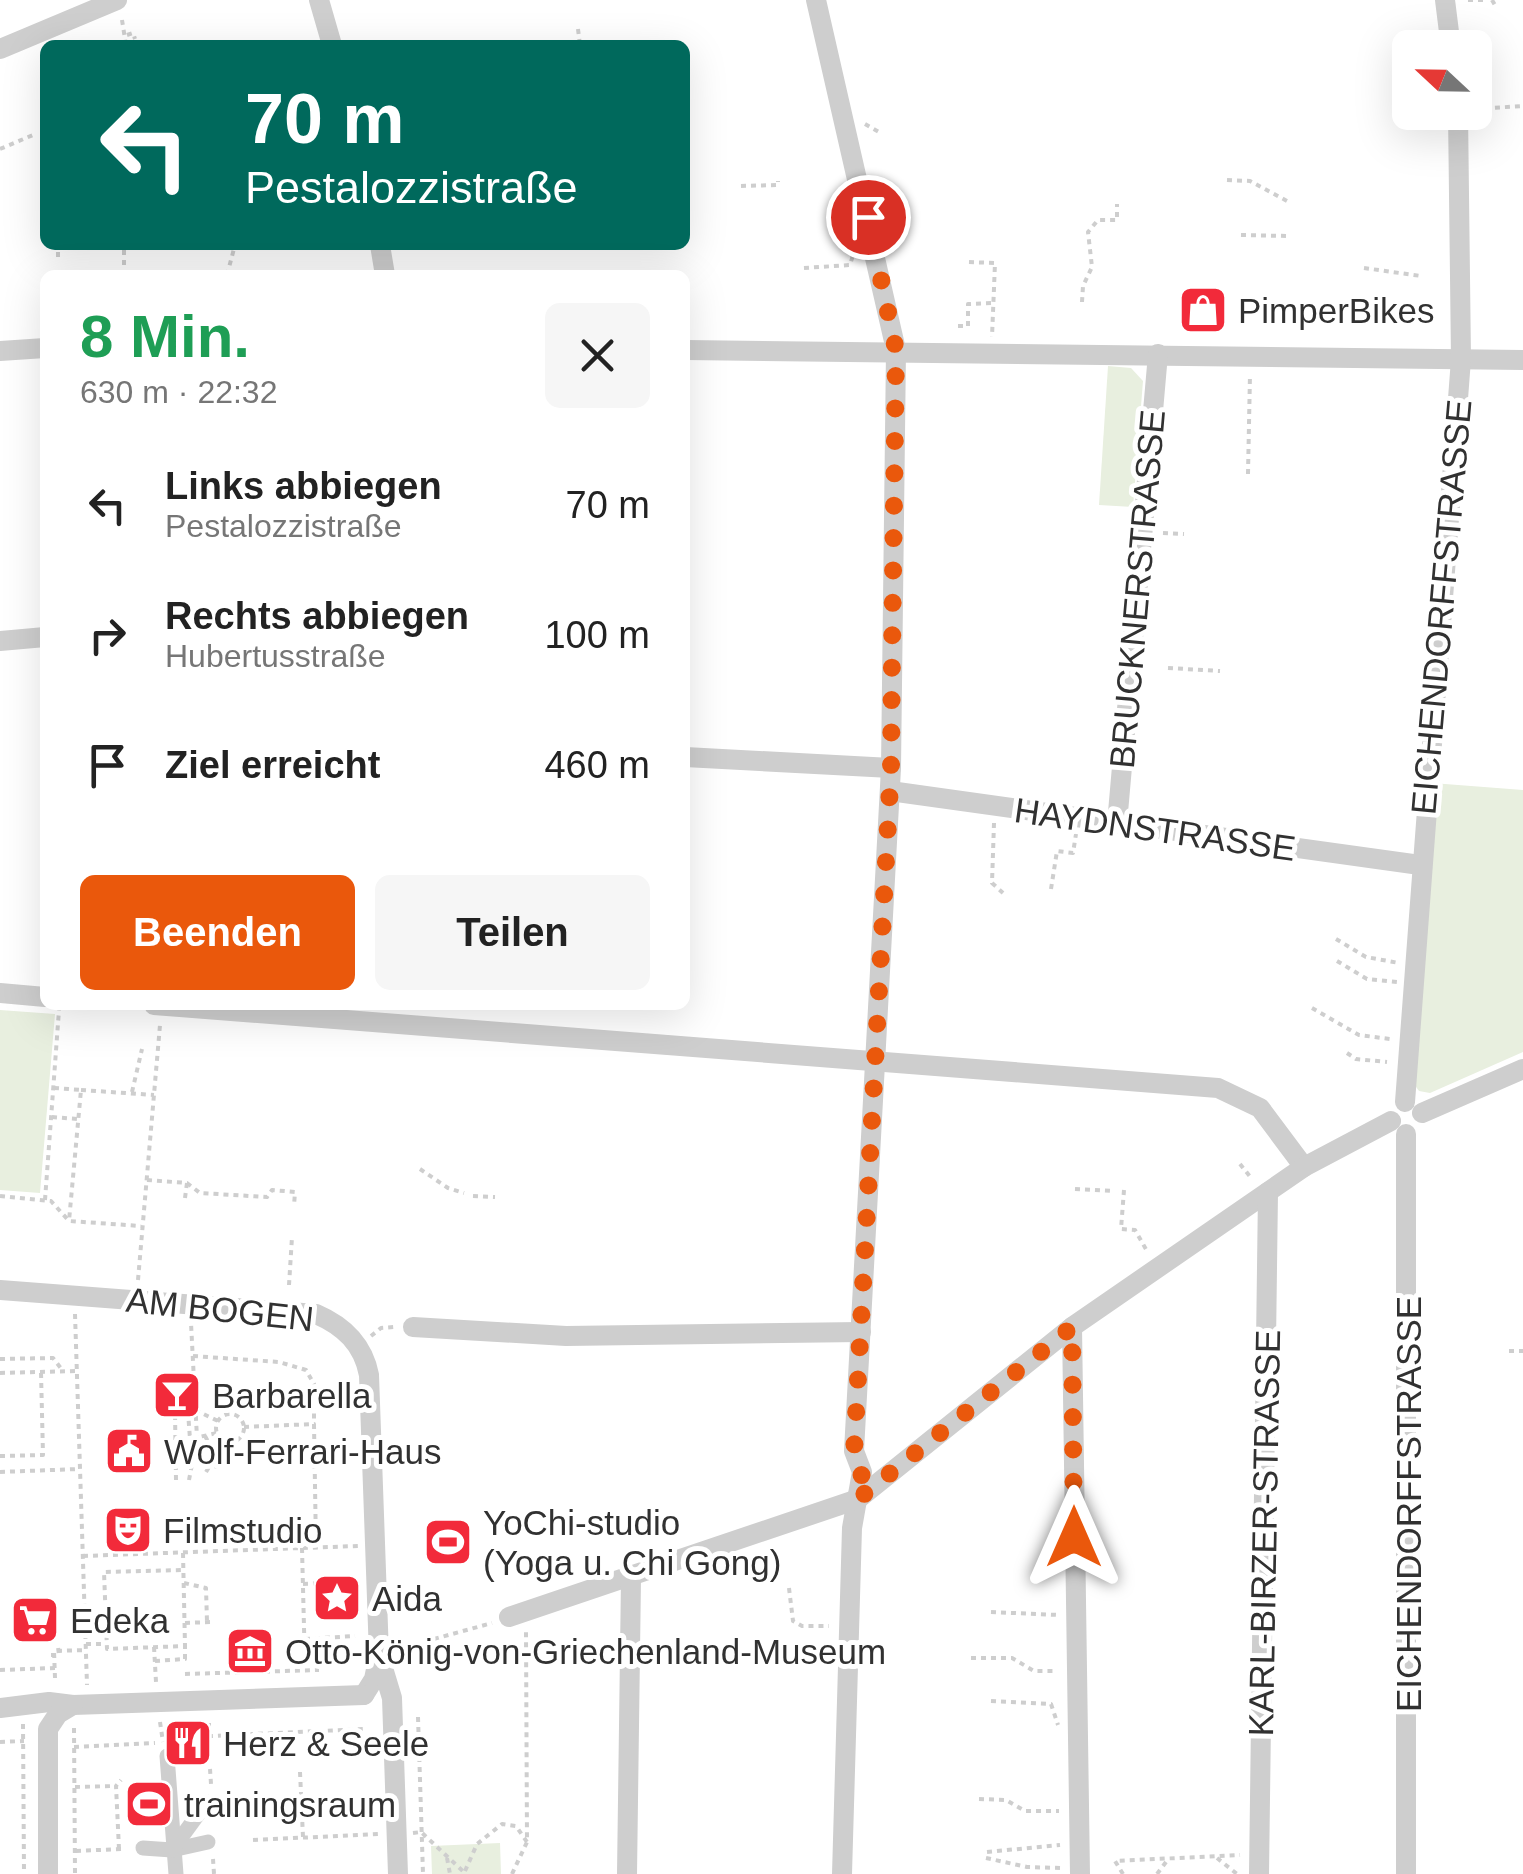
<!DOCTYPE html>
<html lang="de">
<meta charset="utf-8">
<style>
body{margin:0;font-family:Arial,sans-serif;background:#f6f6f6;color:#222;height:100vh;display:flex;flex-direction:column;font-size:38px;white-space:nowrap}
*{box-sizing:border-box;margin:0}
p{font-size:32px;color:#767676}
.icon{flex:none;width:55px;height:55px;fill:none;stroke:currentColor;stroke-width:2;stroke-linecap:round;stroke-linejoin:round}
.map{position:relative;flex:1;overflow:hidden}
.panel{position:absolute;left:40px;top:270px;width:650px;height:740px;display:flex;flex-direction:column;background:#fff;border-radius:15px;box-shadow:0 10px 40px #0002}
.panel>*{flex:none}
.hud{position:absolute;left:40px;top:40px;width:650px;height:210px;border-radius:15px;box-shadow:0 10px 40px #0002;background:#00695c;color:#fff;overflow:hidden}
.needle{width:65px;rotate:292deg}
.buttons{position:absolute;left:1392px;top:30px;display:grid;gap:20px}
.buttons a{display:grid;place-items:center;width:100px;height:100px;border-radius:15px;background:#fff;box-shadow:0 10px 40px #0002;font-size:50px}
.pin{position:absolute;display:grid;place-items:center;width:85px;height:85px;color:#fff;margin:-42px;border:5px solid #fff;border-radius:50%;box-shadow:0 2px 10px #0007}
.me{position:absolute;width:110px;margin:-55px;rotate:0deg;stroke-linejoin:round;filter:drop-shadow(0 0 8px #0008)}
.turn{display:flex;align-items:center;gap:35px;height:210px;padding:0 40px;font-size:45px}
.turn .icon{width:130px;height:130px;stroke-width:2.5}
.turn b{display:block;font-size:70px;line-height:85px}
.round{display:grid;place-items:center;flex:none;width:105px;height:105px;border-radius:15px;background:#f6f6f6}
.summary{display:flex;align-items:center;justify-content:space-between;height:170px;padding:0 40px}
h1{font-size:60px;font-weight:700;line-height:75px;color:#1e9e55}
.primary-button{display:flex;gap:20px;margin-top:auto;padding:20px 40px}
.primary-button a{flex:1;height:115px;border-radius:15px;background:#ea580c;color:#fff;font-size:40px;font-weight:700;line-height:115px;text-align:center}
.primary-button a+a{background:#f6f6f6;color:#222}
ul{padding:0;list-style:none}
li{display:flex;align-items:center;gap:30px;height:130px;padding:0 40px}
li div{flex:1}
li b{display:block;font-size:38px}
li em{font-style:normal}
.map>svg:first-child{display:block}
.green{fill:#e8efdf}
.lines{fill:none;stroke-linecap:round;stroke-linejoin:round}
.path{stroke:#cecece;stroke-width:4;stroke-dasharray:5 5;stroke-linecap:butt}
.pedestrian{stroke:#cecece;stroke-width:15}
.minor{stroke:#cecece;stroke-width:20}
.route{stroke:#ea580c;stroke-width:18;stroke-dasharray:0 32.4}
.labels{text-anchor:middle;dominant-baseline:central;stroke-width:10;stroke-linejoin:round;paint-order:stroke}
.poi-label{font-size:35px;fill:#313131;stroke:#fff;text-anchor:start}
.street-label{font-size:35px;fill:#313131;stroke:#fff}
</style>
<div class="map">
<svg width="1523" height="1874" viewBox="0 0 1523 1874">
<rect width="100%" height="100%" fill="#fff"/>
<!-- green -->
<g class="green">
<path d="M1108 366 1131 368 1143 381 1133 507 1099 505Z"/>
<path d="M1432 783 1523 790V1052L1430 1093 1419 1091 1414 1084Z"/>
<path d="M0 1010 55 1014 40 1193 0 1190Z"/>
<path d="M500 1843 501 1874H432L431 1846Z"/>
</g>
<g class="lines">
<!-- path -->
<g class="path">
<path d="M1468 0H1483"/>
<path d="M1492 0 1496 7"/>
<path d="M122 20 126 45"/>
<path d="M578 29 580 45"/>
<path d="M127 35 133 33 135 39"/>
<path d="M610 45H616"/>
<path d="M1475 109 1523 106"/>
<path d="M865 124 879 132"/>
<path d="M0 149 33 135"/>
<path d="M1227 180 1250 181 1287 201"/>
<path d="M741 186 778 185V181"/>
<path d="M1241 235 1287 236"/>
<path d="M58 257V245"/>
<path d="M969 262 995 263 992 337"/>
<path d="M804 268 850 265 853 255"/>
<path d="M1364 268 1421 276"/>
<path d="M124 275V245"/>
<path d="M227 275 235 245"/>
<path d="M1082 302 1083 286 1092 267 1088 232 1098 220H1117V204"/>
<path d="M958 326H968V304L994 303"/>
<path d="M1248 474 1250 374"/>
<path d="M1163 533 1184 534"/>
<path d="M1168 668 1220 671"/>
<path d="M994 823 992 883 1003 893"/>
<path d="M1051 889 1057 851 1073 853 1076 834"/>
<path d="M1336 939 1366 957 1399 963"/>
<path d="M1337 961 1367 979 1397 982"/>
<path d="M1312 1008 1359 1035 1390 1039"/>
<path d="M1347 1053 1356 1059 1387 1062"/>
<path d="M54 1088 81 1090 69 1221"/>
<path d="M81 1090 154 1095"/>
<path d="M132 1092 142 1049"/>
<path d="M52 1117 77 1119"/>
<path d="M1240 1164 1252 1179"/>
<path d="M420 1169 448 1188 464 1193"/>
<path d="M147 1180 187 1183 200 1193 267 1197 272 1190 295 1192 294 1206"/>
<path d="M1075 1189 1114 1191"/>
<path d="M1124 1190 1121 1229 1135 1230 1147 1251"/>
<path d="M0 1196 51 1201 69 1221 141 1226"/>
<path d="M473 1196 495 1197"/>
<path d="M185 1198 187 1183"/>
<path d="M45 1200 59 1010"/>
<path d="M138 1280 160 1025"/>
<path d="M289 1285 292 1237"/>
<path d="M75 1314 87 1685"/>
<path d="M371 1336 381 1328 394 1327"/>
<path d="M1509 1351H1523"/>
<path d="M193 1356 279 1362 306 1370 314 1384V1423"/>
<path d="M0 1359 53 1358 63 1371"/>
<path d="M0 1373 75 1371"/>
<path d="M195 1410 218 1421"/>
<circle cx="230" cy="1428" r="14"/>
<path d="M244 1427 314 1424 316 1547"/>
<path d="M205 1436 215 1454 217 1472"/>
<path d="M0 1456 43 1455 41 1372"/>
<path d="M0 1472 79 1469"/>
<path d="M206 1472 214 1459"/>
<path d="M176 1480 175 1412H188L190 1439 217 1433"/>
<path d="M189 1480 197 1438 191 1323"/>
<path d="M302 1548 305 1667"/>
<path d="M183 1553 185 1646 107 1649 104 1572 183 1570"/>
<path d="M83 1556 358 1546"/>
<path d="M184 1583 206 1588 207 1622"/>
<path d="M303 1584 352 1582"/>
<path d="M789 1588 793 1621 802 1626H829"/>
<path d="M991 1612 1059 1615"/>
<path d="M185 1623 211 1622"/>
<path d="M305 1639 355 1636"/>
<path d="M86 1644H106"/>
<path d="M154 1647 156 1682"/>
<path d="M405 1647 492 1623"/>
<path d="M51 1655H59L58 1647"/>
<path d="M971 1658H1012L1034 1671H1057"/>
<path d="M155 1661 185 1659V1646"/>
<path d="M0 1670 55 1668"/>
<path d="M185 1674 319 1670"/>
<path d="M55 1678 54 1651 86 1650"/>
<path d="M991 1701 1051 1704 1058 1725"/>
<path d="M418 1717 423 1874"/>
<path d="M160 1722 163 1742"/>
<path d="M209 1723V1738"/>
<path d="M23 1724 24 1874"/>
<path d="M74 1728 75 1874"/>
<path d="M168 1738 363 1729"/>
<path d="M0 1742 24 1741"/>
<path d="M74 1747 155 1743"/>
<path d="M210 1769 211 1784"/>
<path d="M300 1772 303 1837"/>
<path d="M75 1787 115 1786"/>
<path d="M979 1799 1006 1800 1025 1811H1059"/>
<path d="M413 1833 421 1832 466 1874"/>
<path d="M253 1840 379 1834"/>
<path d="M119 1849 116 1786 121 1780"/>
<path d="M76 1851 121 1849"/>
<path d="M987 1852 1060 1845"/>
<path d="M447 1858 450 1874"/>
<path d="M986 1858 1027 1867 1060 1868"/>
<path d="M1217 1858 1237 1874"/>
<path d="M213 1859 214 1874"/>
<path d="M465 1871 477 1844 502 1824 516 1826 527 1842"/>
<path d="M512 1874 527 1842 526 1632"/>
<path d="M1123 1874 1115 1861 1240 1855"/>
<path d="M1157 1874 1169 1858"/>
</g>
<!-- pedestrian -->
<g class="pedestrian">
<path d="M167 1756 176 1874"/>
<path d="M143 1848 172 1850 208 1842"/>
<path d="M172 1850 207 1802"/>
</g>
<!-- minor -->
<g class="minor">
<path d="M319 0 332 45"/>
<path d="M816 0 896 350 891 768 854 1451 862 1472 852 1528 842 1874"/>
<path d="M1445 0 1451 48"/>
<path d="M0 49 117 0"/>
<path d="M380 245 385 275"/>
<path d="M685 350 1523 360"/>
<path d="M0 351 45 348"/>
<path d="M0 641 45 637"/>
<path d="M685 757 891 768"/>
<path d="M890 791 1420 865"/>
<path d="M1117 824 1158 354"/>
<path d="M0 993 45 997"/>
<path d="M154 1005 1218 1088 1260 1108 1304 1167"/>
<path d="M1405 1102 1461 359 1458 112"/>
<path d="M1422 1113 1523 1069"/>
<path d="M0 1290 316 1314C344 1326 363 1344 369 1375L379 1655 374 1679 364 1695"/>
<path d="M413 1327 566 1336 861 1332"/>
<path d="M1072 1327 1080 1874"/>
<path d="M509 1617 858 1499 1072 1327 1304 1167 1391 1121"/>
<path d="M379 1655 392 1698 398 1874"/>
<path d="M0 1708 49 1702 73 1705 364 1695"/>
<path d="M48 1874V1729L58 1714 73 1705"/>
<path d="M627 1874 631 1578"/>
<path d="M1259 1874 1268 1192"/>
<path d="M1406 1874V1134"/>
</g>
</g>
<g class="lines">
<!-- route -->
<path class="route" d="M868 217 896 350 892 654 891 768 854 1452 862 1472 858 1499 1072 1327 1074 1537"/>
</g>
<!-- icons -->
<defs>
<g id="shop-square" transform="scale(2.5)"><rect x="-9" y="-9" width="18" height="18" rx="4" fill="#f22a3a" stroke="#fff"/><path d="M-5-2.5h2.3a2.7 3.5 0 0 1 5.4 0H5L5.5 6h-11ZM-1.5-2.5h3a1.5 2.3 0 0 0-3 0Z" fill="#fff"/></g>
<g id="bar-square" transform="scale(2.5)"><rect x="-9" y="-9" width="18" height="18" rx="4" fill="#f22a3a" stroke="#fff"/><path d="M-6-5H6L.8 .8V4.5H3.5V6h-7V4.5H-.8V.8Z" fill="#fff"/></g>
<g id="civic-square" transform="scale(2.5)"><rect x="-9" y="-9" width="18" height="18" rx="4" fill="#f22a3a" stroke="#fff"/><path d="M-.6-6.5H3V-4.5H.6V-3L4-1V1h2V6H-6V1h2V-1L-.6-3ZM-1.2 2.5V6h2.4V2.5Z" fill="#fff"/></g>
<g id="theatre-square" transform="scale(2.5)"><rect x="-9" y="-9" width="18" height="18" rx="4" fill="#f22a3a" stroke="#fff"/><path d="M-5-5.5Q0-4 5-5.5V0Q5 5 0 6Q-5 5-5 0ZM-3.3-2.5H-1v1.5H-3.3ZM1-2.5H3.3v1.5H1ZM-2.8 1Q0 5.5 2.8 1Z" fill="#fff"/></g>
<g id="stadium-square" transform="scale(2.5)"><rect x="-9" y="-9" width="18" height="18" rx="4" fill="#f22a3a" stroke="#fff"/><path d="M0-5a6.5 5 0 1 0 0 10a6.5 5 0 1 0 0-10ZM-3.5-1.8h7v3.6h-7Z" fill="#fff"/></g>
<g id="sight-square" transform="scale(2.5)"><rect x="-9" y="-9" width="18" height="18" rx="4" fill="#f22a3a" stroke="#fff"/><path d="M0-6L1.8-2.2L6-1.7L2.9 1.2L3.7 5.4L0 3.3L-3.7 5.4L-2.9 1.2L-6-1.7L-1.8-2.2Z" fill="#fff"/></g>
<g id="supermarket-square" transform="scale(2.5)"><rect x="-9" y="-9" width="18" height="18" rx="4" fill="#f22a3a" stroke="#fff"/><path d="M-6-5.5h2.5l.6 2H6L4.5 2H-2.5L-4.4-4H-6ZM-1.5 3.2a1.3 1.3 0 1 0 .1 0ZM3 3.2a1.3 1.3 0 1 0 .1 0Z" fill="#fff"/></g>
<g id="museum-square" transform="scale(2.5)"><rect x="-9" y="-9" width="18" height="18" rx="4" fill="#f22a3a" stroke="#fff"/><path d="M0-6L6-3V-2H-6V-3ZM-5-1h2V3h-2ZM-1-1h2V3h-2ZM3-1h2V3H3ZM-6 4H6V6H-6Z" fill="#fff"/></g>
<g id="restaurant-square" transform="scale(2.5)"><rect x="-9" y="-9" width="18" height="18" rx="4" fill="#f22a3a" stroke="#fff"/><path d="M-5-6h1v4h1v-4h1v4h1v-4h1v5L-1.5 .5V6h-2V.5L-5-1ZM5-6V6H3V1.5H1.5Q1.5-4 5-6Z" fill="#fff"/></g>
</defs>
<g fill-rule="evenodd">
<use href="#shop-square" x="1203" y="310"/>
<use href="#bar-square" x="177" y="1395"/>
<use href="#civic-square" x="129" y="1451"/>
<use href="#theatre-square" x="128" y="1530"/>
<use href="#stadium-square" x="448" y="1542"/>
<use href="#sight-square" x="337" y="1598"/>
<use href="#supermarket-square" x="35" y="1620"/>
<use href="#museum-square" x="250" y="1651"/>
<use href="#restaurant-square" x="188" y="1743"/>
<use href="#stadium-square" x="149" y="1804"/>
</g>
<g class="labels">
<!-- poi labels -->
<g class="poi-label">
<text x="1238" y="310">PimperBikes</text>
<text x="212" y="1395">Barbarella</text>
<text x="164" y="1451">Wolf-Ferrari-Haus</text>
<text x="483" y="1522">YoChi-studio<tspan x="483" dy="40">(Yoga u. Chi Gong)</tspan></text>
<text x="163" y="1530">Filmstudio</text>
<text x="372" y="1598">Aida</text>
<text x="70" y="1620">Edeka</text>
<text x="285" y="1651">Otto-König-von-Griechenland-Museum</text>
<text x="223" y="1743">Herz &amp; Seele</text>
<text x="184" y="1804">trainingsraum</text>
</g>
<!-- street labels -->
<g class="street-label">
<text transform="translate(1137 589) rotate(-85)">BRUCKNERSTRASSE</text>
<text transform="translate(1441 607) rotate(-85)">EICHENDORFFSTRASSE</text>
<text transform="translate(1155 829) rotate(8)">HAYDNSTRASSE</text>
<text transform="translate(220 1309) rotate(6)">AM BOGEN</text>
<text transform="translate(1408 1504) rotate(-90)">EICHENDORFFSTRASSE</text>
<text transform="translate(1264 1533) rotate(-89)">KARL-BIRZER-STRASSE</text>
</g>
</g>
</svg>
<div class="buttons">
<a><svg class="needle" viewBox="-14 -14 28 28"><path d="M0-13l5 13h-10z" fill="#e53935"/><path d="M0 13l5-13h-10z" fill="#767676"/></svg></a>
</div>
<div class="pin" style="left:868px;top:217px;background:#d93025"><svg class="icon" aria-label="arrive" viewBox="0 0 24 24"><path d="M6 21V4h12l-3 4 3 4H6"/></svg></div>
<svg class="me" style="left:1074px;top:1537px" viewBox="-20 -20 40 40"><path d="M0-17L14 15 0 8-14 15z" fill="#ea580c" stroke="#fff" stroke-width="4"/></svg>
<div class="hud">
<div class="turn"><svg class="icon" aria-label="left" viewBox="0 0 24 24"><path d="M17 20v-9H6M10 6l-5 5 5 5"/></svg><div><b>70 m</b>Pestalozzistraße</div></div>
</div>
<section class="panel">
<div class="summary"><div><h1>8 Min.</h1><p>630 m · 22:32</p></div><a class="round"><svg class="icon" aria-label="close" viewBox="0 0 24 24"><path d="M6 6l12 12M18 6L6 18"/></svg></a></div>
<ul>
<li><svg class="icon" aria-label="left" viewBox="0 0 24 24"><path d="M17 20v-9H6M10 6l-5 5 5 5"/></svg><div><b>Links abbiegen</b><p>Pestalozzistraße</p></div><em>70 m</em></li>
<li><svg class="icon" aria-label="right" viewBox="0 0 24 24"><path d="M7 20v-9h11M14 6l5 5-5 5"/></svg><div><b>Rechts abbiegen</b><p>Hubertusstraße</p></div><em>100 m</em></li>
<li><svg class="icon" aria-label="arrive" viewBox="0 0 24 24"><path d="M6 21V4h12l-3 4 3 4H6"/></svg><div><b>Ziel erreicht</b></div><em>460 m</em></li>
</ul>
<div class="primary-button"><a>Beenden</a><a>Teilen</a></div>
</section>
</div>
